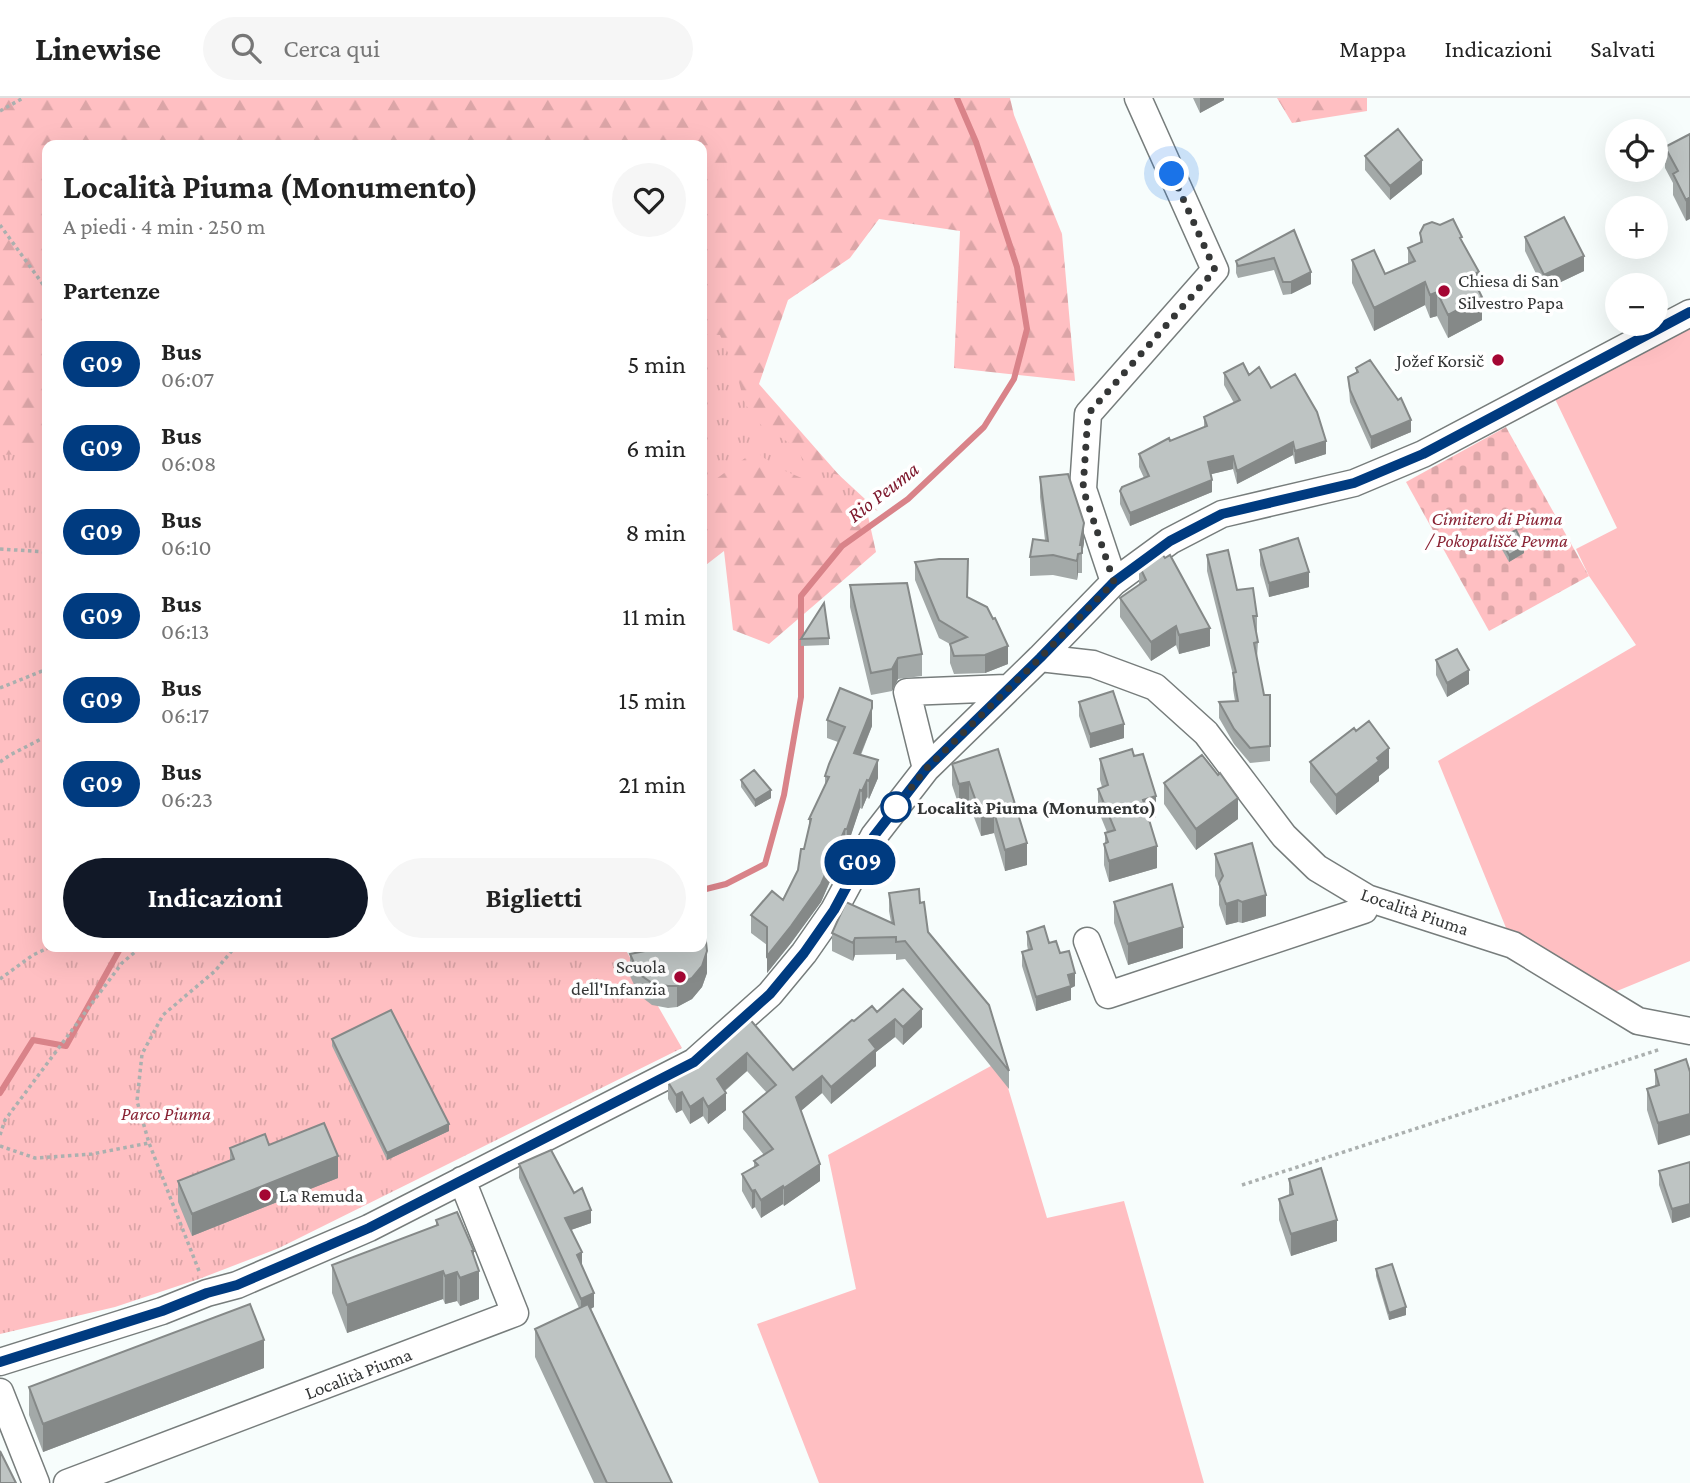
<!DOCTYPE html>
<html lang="it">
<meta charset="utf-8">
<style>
body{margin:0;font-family:"Crimson Pro",serif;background:#f6f6f6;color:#222;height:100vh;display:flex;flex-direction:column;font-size:26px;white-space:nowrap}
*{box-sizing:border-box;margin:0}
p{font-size:23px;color:#767676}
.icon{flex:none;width:38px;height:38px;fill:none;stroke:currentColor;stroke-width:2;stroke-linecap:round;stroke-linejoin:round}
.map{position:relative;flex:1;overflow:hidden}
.details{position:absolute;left:42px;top:42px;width:665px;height:812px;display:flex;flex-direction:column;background:#fff;border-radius:14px;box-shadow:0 7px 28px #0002}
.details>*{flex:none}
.badge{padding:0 14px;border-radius:23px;font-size:24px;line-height:46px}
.controls{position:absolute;left:1605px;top:21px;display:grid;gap:14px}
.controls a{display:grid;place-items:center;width:63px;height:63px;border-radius:50%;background:#fff;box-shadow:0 7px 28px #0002;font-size:35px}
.you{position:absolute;width:35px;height:35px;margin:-18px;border:5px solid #fff;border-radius:50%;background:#1a73e8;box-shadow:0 0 0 10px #1a73e833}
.map>.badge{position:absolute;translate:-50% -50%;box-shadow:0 0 0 4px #fff}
h2{padding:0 21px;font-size:26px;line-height:63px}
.round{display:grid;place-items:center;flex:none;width:74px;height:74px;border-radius:37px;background:#f6f6f6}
.head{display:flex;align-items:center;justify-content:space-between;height:119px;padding:0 21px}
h1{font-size:33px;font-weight:700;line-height:52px}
.button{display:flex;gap:14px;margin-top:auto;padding:14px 21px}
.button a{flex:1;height:80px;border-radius:42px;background:#111827;color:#fff;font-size:28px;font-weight:700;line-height:80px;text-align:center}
.button a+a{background:#f6f6f6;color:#222}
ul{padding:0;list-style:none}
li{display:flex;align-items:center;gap:21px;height:84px;padding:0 21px}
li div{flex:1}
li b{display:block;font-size:26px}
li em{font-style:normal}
li .badge{min-width:77px;font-weight:700;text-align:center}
header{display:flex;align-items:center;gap:42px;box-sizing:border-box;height:98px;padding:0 35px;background:#fff;border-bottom:2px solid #e0e0e0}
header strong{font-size:33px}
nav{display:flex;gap:38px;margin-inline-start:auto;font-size:24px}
.search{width:490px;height:63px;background:#f6f6f6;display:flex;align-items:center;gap:18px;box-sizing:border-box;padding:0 24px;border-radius:38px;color:#767676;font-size:26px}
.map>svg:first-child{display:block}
</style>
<header>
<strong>Linewise</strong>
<div class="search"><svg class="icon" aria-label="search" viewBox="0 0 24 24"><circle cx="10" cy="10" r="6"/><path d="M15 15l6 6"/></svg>Cerca qui</div>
<nav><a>Mappa</a><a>Indicazioni</a><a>Salvati</a></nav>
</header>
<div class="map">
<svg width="1690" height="1385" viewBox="0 0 1690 1385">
<defs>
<pattern id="forest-firs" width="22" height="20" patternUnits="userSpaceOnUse" patternTransform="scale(1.75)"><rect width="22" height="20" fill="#ffbfc2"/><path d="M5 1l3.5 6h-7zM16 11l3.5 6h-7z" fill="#dba5a7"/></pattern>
<pattern id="cemetery-stones" width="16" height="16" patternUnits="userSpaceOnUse" patternTransform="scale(1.75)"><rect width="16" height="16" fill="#ffbfc2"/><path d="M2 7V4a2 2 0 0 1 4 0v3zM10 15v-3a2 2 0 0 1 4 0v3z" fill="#dba5a7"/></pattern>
<pattern id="park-tufts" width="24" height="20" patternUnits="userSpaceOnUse" patternTransform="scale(1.75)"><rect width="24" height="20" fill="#ffbfc2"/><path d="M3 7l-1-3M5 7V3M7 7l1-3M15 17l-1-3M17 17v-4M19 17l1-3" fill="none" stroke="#dba5a7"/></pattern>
</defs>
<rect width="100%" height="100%" fill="#f7fdfc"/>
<path fill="#ffbfc2" d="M1690 215V863L1600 900 1513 847 1438 663 1636 547 1589 478 1576 451 1617 430 1556 303 1555 287Z
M1000 963 1047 1120 1124 1103 1204 1385H819L757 1226 856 1191 828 1057Z"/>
<path fill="url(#forest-firs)" d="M0 0H1010L1014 17 1062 136 1075 283 954 270 960 133 879 121 850 160 788 202 759 286 839 377 868 418 876 454 769 546 733 532 724 453 702 470V47H47V849L0 1008Z
M1277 0H1367V13L1292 25Z"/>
<path fill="url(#cemetery-stones)" d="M1506 329 1589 478 1489 533 1406 384Z"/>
<path fill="url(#park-tufts)" d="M702 236 720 237 736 273 744 303 755 323 794 348 809 370 839 377 878 413 776 369 755 353 702 391Z
M47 355V849H624L682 950 279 1150 199 1181 115 1209 0 1236V357Z"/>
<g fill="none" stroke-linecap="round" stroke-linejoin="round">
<path stroke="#d98389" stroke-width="6" d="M702 792 726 786 765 766 784 697 801 599V498L842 448 908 401 984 329 1014 281 1027 231 1017 169 976 44 957 0
M0 995 33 942 66 948 121 849"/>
<defs>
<path id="minor" d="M1114 484 1083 391 1088 316 1215 172 1138 0
M1040 560 1093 566 1155 589 1206 635 1284 738 1317 770 1367 800 1513 847 1638 923 1690 933
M926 671 907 594 1006 590
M1087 843 1108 897 1364 812 1367 800
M0 1264 162 1213 207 1195 237 1187 369 1130 694 964 770 896 804 855 834 812 874 738 926 671 1040 560 1114 484 1170 443 1222 416 1354 385 1423 356 1690 215
M0 1294 36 1385
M67 1385 515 1215 462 1082"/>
</defs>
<use href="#minor" stroke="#777d7c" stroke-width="29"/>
<path stroke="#abb0af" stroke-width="3.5" stroke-dasharray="3.5 3.5" stroke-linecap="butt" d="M0 13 23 0
M0 127 47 192
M0 451 47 454
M0 590 47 571
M0 664 10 657 47 638
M0 881 33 857 50 849
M0 1037 5 1022 122 865 141 849
M0 1048 35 1060 92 1056 149 1045
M1242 1087 1661 951
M199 1173 149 1045 137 1003 142 956 163 917 215 873 235 849"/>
<use href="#minor" stroke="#fff" stroke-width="26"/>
</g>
<path fill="#a3a9a8" d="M1193 0H1224V2L1200 15Z
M1690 36 1686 123 1673 97V85L1665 70V49Z
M1365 58 1422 76 1390 102 1365 72Z
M1294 132 1311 186 1291 196 1283 197 1274 172 1238 180 1236 175V163Z
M1420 135 1462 144 1479 192 1482 222 1448 240 1437 218 1430 220 1425 207 1374 233 1352 185V162L1385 176 1408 166V150L1420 145Z
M1525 139 1584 173 1544 192 1525 153Z
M1356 270 1411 334 1371 351 1350 304 1348 279 1356 275Z
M1224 275 1249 277 1271 290 1326 356 1295 366 1293 357 1237 386 1233 371 1211 376 1212 394 1130 428 1120 406V393L1144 380 1139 369V356L1204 329V319L1234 305 1224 287Z
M1040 379 1084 445 1082 456V475H1078L1077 482 1053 477 1030 478V459L1045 442 1040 399Z
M1500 440 1524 455 1509 464 1500 448Z
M1260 452 1309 489 1269 499 1260 467Z
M1207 457 1257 518V533H1256L1258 544 1257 560 1264 597H1270V663L1250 665 1234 646 1219 620V604L1235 603 1233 591V577L1207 473Z
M915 464 968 499 1008 566 985 575 954 576 950 565V546L939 540 915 482Z
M1139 467 1210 548 1179 556 1176 547 1151 563 1120 519V500L1139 487Z
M850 487 922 556V578L898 581 892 593 871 597 850 509Z
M829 540V547L801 548V541Z
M1436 562 1469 586 1447 599 1436 577Z
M1079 604 1124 640 1090 650 1079 618Z
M827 622 872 628 861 657 878 680 869 701 867 699 862 711 860 710 847 749H845L821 804 791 845 767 875V847L751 835V817L783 802 798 772 809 730V721L825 687V678L838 644 827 640Z
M998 651 1027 767 1005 773 994 735 981 738 969 706 959 708 952 687V666Z
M1100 661 1156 719 1149 721 1157 770 1109 784 1104 767V746L1105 745V735L1107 734 1098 712V691L1102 689 1100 682Z
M1310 664 1389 670 1379 678V683L1336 717 1310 684Z
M741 682 771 700 755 709 741 689Z
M1164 685 1238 721 1196 752 1164 706Z
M1215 756 1266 818 1242 825 1238 824 1226 827 1219 807V788L1215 778Z
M889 795 920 805 928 834 1009 973V991L905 861 896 862V856L855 857 853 863 832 853V835L891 824 889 813Z
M1114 804 1183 850 1128 867 1114 825Z
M1027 834 1049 845 1060 855 1075 888 1071 890V902L1036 913 1022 868V854L1028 852 1027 847Z
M630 856 707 875 702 889 692 901 677 909 668 910 652 907 639 897 630 878Z
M877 914 922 929 903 947 895 939 876 954V968L831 1006 822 995 801 1013 820 1083 784 1108 783 1106 761 1120 755 1109 752 1111 742 1093V1076L754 1069V1063L764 1057 743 1031V1014L767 995 747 973 725 993 726 1012 708 1026 703 1018 690 1026 682 1012 676 1015 668 1001V984L673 980V977L704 958 748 919 793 972 854 923Z
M332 941 449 1033 387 1062 332 948Z
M1686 961 1658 1047 1647 1012V991L1655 988V972Z
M269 1047 338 1080 192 1138 178 1104V1083L230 1062V1050Z
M1690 1064V1119L1672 1125 1659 1087V1073Z
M519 1066 591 1125 571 1132 594 1209 591 1211 672 1385H594L535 1259V1231L579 1210 519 1080Z
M1289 1081 1337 1143 1291 1158 1279 1122V1101L1289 1098Z
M436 1122 474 1159 479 1201 460 1208 457 1203 445 1206 443 1201 347 1235 332 1195V1167L436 1128Z
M1376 1171 1406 1217 1389 1222 1376 1178Z
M264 1270 43 1354 29 1317V1289Z"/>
<path fill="#858988" d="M1200 0H1224V2L1200 15Z
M1422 62V76L1390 102V88Z
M1690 99V121L1686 123V102Z
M1584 158V173L1544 192V177Z
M1311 174V186L1291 196V184Z
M1479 174V197L1471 177Z
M1425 184V207L1374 233V210Z
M1437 194V218L1430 220V197Z
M1482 199V222L1448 240V217Z
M1411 322V334L1371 351V339Z
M1326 343V356L1295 366V353Z
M1293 344V357L1237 386V373Z
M1233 358V371L1208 377V364Z
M1212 382V394L1130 428V415Z
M1084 425V445L1082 456V475V455L1080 447Z
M1524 448V455L1509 464V457Z
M1078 456V475L1077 482V463Z
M1309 474V489L1269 499V485Z
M1176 528V547L1151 563V544Z
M1210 530V548L1179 556V537Z
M1008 548V566L985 575V557Z
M898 560V581L892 593V571Z
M1469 572V586L1447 599V585Z
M872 610V628L854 672V655Z
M1124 626V640L1090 650V636Z
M1389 650V670L1379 678V683L1336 717V697L1377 660Z
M878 662V680L869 701V683Z
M867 682V699L862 711V693Z
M969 684V706L959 708V686Z
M771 692V700L755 709V702Z
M860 692V710L847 749V731Z
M1156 698V719L1143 723V702Z
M1238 700V721L1196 752V731Z
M994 714V735L981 738V717Z
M845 731V749L821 804 791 845 767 875V858Z
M1027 745V767L1005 773V752Z
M1157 748V770L1109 784V763Z
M1266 797V818L1242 825V804Z
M1238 802V824L1226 827V806Z
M1183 829V850L1128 867V846Z
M855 840V857L853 863V845Z
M707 853V875L702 889 692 901 677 909V888Z
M1075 875V888L1071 890V902L1036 913V899L1068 877Z
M922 911V929L903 947V929Z
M895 921V939L876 954V968L831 1006V989L869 942Z
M747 955V973L717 999V981Z
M822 978V995L796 1017V999Z
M682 994V1012L676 1015V997Z
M726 995V1012L708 1026V1009Z
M703 1000V1018L690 1026V1009Z
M1690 1016V1037L1658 1047V1025Z
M449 1026V1033L387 1062V1055Z
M338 1058V1080L192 1138V1116Z
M820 1066V1083L784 1108V1090Z
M783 1088V1106L761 1120V1102Z
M755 1092V1109L752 1111V1093Z
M1690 1106V1119L1672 1125V1111Z
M591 1112V1125L565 1134V1120Z
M1337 1122V1143L1291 1158V1136Z
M472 1153H474V1174L479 1173V1201L460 1208V1180Z
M582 1154V1168L577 1157Z
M443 1173V1201L347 1235V1207Z
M457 1174V1203L445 1206V1178Z
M594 1195V1209L581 1215V1201Z
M1406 1209V1217L1389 1222V1215Z
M264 1242V1270L43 1354V1326Z"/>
<path fill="#bec4c3" stroke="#858988" stroke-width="2" d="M1398 31 1422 62 1390 88 1365 58Z
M1690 36V99L1686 102 1673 76 1678 73 1665 49Z
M1564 119 1584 158 1544 177 1525 139Z
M1453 121 1462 139 1460 140 1479 174 1471 177 1482 199 1448 217 1437 194 1430 197 1425 184 1374 210 1352 162 1374 152 1385 176 1415 163 1408 150 1422 144 1420 135 1424 127 1432 124 1440 127Z
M1294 132 1311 174 1291 184H1283L1274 160 1238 168 1236 163Z
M1370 262 1398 302 1401 300 1411 322 1371 339 1350 292 1348 279 1358 274 1356 270Z
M1243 265 1249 277 1259 269 1271 290 1295 276 1317 314 1326 343 1295 353 1293 344 1237 373 1233 358 1208 364 1212 382 1130 415 1120 393 1122 389 1149 378 1139 356 1169 340 1170 343 1207 328 1204 319 1240 302 1224 275Z
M1068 376 1084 425 1080 447H1082V455L1078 456 1077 463 1053 457 1030 459 1033 441 1048 443 1040 379Z
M1516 432 1524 448 1509 457 1500 440Z
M1298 440 1309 474 1269 485 1260 452Z
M1159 452 1165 460 1170 457 1210 530 1179 537 1176 528 1151 544 1120 500 1146 482 1139 467Z
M1228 452 1237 492 1253 490 1257 518H1253L1258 544 1254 545 1264 597H1270V648L1250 650 1234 631 1219 604 1238 603 1233 575 1236 574 1207 457Z
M939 461H968L967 499 987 509 993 521 995 520 1008 548 985 557 954 558 950 546 967 539 939 522 915 464Z
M907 485 922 556 898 560 892 571 871 575 850 487Z
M824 505 829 540 801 541Z
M1457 551 1469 572 1447 585 1436 562Z
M840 590 872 603V610L854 655 878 662 869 683 867 682 862 693 860 692 847 731H845L821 786 791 828 767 858V829L751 817 772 793 783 802 798 772 801 751H804L811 721H809L829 679 825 678 829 666 845 629 827 622Z
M1113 593 1124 626 1090 636 1079 604Z
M1369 623 1389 650 1377 660 1379 663 1336 697 1310 664 1354 630 1356 633Z
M998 651 1027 745 1005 752 994 714 981 717 969 684 959 686 952 666Z
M1132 651 1134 658 1143 656 1156 698 1143 702 1157 748 1109 763 1104 746 1108 744 1105 735 1115 732 1098 691 1108 687 1100 661Z
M1202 657 1218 677 1220 675 1238 700 1196 731 1164 685Z
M754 672 771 692 755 702 741 682Z
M1252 745 1266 797 1242 804 1238 802 1226 806 1219 785 1223 778 1215 756Z
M1172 786 1183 829 1128 846 1114 804Z
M919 791 920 805 924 804 928 834 989 907 1009 973 905 843 896 844V839L855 840 853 845 832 835 846 804 894 826 889 795Z
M1044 828 1049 845 1056 843 1060 855 1069 853 1075 875 1068 877 1071 888 1036 899 1022 854 1032 851 1027 834Z
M702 831 705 835 707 853 702 868 692 880 677 888H668L652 885 639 876 630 856 665 849H702Z
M903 891 922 911 903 929 895 921 869 942 876 951 831 989 822 978 796 999 820 1066 784 1090 783 1088 761 1102 755 1092 752 1093 742 1076 758 1067 754 1063 773 1051 743 1014 776 987 747 955 717 981 726 995 708 1009 703 1000 690 1009 682 994 676 997 668 984 674 979 673 977 704 958 748 919 793 972 852 922 854 923 872 908 877 914Z
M391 912 449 1026 387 1055 332 941Z
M1686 961 1690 974V1016L1658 1025 1647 991 1659 987 1655 972Z
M324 1025 338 1058 192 1116 178 1083 234 1061 230 1050 265 1036 269 1047Z
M551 1052 574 1095 582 1090 591 1112 565 1120 582 1154 577 1157 594 1195 581 1201 519 1066Z
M1690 1064V1106L1672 1111 1659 1073Z
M1321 1070 1337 1122 1291 1136 1279 1101 1293 1096 1289 1081Z
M457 1114 474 1153H472L479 1173 460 1180 457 1174 445 1178 443 1173 347 1207 332 1167 438 1127 436 1122Z
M1392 1166 1406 1209 1389 1215 1376 1171Z
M250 1206 264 1242 43 1326 29 1289Z
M588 1206 672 1385H607L535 1231Z
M0 1353 16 1385H0Z"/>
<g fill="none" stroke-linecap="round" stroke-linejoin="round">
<defs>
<path id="line" d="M0 1264 162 1213 207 1195 237 1187 369 1130 694 964 770 896 804 855 834 812 874 738 926 671 1040 560 1114 484 1170 443 1222 416 1354 385 1423 356 1690 214"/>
</defs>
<use href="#line" stroke="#fff" stroke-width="16"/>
<use href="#line" stroke="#003b80" stroke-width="10"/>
<path stroke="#353737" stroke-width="7" stroke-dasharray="0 12.6" d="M896 709 926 671 1040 560 1114 484 1083 391 1088 316 1215 172 1172 76"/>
</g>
<g fill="#a40633" stroke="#fff" stroke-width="2.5">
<circle cx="1444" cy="193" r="7"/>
<circle cx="1498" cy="262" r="7"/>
<circle cx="680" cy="879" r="7"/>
<circle cx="265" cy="1097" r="7"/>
</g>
<circle fill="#fff" stroke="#003b80" stroke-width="3.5" cx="896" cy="709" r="14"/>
<g text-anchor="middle" stroke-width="7" stroke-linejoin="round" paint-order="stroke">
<g font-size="19" fill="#353737" stroke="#fff" text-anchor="start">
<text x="1458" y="189">Chiesa di San<tspan x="1458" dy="22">Silvestro Papa</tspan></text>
<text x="1484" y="269" text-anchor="end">Jožef Korsič</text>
<text x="666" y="875" text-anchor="end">Scuola<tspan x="666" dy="22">dell'Infanzia</tspan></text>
<text x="279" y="1104">La Remuda</text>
</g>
<g font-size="19" font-style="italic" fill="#892334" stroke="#fff">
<text x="1497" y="427">Cimitero di Piuma<tspan x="1497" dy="22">/ Pokopališče Pevma</tspan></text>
<text x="166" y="1022">Parco Piuma</text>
</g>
<g font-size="19" font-weight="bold" fill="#353737" stroke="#fff" text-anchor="start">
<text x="917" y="716">Località Piuma (Monumento)</text>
</g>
<g font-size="19" fill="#353737" stroke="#fff">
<text transform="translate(1415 813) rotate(19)" y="7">Località Piuma</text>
<text transform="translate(358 1275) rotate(-21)" y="7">Località Piuma</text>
</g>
<g font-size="21" font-style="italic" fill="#7c152a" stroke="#fff">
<text transform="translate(883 394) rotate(-38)" y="7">Rio Peuma</text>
</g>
</g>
</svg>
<div class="controls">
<a><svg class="icon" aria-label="locate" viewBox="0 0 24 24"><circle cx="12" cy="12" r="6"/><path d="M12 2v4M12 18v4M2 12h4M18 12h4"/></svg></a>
<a>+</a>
<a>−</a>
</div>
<div class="you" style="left:1172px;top:76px"></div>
<b class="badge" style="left:860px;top:764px;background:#003b80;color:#fff">G09</b>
<section class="details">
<div class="head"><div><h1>Località Piuma (Monumento)</h1><p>A piedi · 4 min · 250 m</p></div><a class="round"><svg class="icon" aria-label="heart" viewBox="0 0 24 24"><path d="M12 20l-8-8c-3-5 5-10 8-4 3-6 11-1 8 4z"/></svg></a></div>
<h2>Partenze</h2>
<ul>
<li><span class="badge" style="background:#003b80;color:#fff">G09</span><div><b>Bus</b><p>06:07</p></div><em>5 min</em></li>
<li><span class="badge" style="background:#003b80;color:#fff">G09</span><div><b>Bus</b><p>06:08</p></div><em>6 min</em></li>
<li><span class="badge" style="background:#003b80;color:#fff">G09</span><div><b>Bus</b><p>06:10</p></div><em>8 min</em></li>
<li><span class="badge" style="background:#003b80;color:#fff">G09</span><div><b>Bus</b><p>06:13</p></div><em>11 min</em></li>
<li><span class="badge" style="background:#003b80;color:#fff">G09</span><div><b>Bus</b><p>06:17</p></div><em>15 min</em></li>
<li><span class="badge" style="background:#003b80;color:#fff">G09</span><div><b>Bus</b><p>06:23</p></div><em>21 min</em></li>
</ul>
<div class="button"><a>Indicazioni</a><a>Biglietti</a></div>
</section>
</div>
